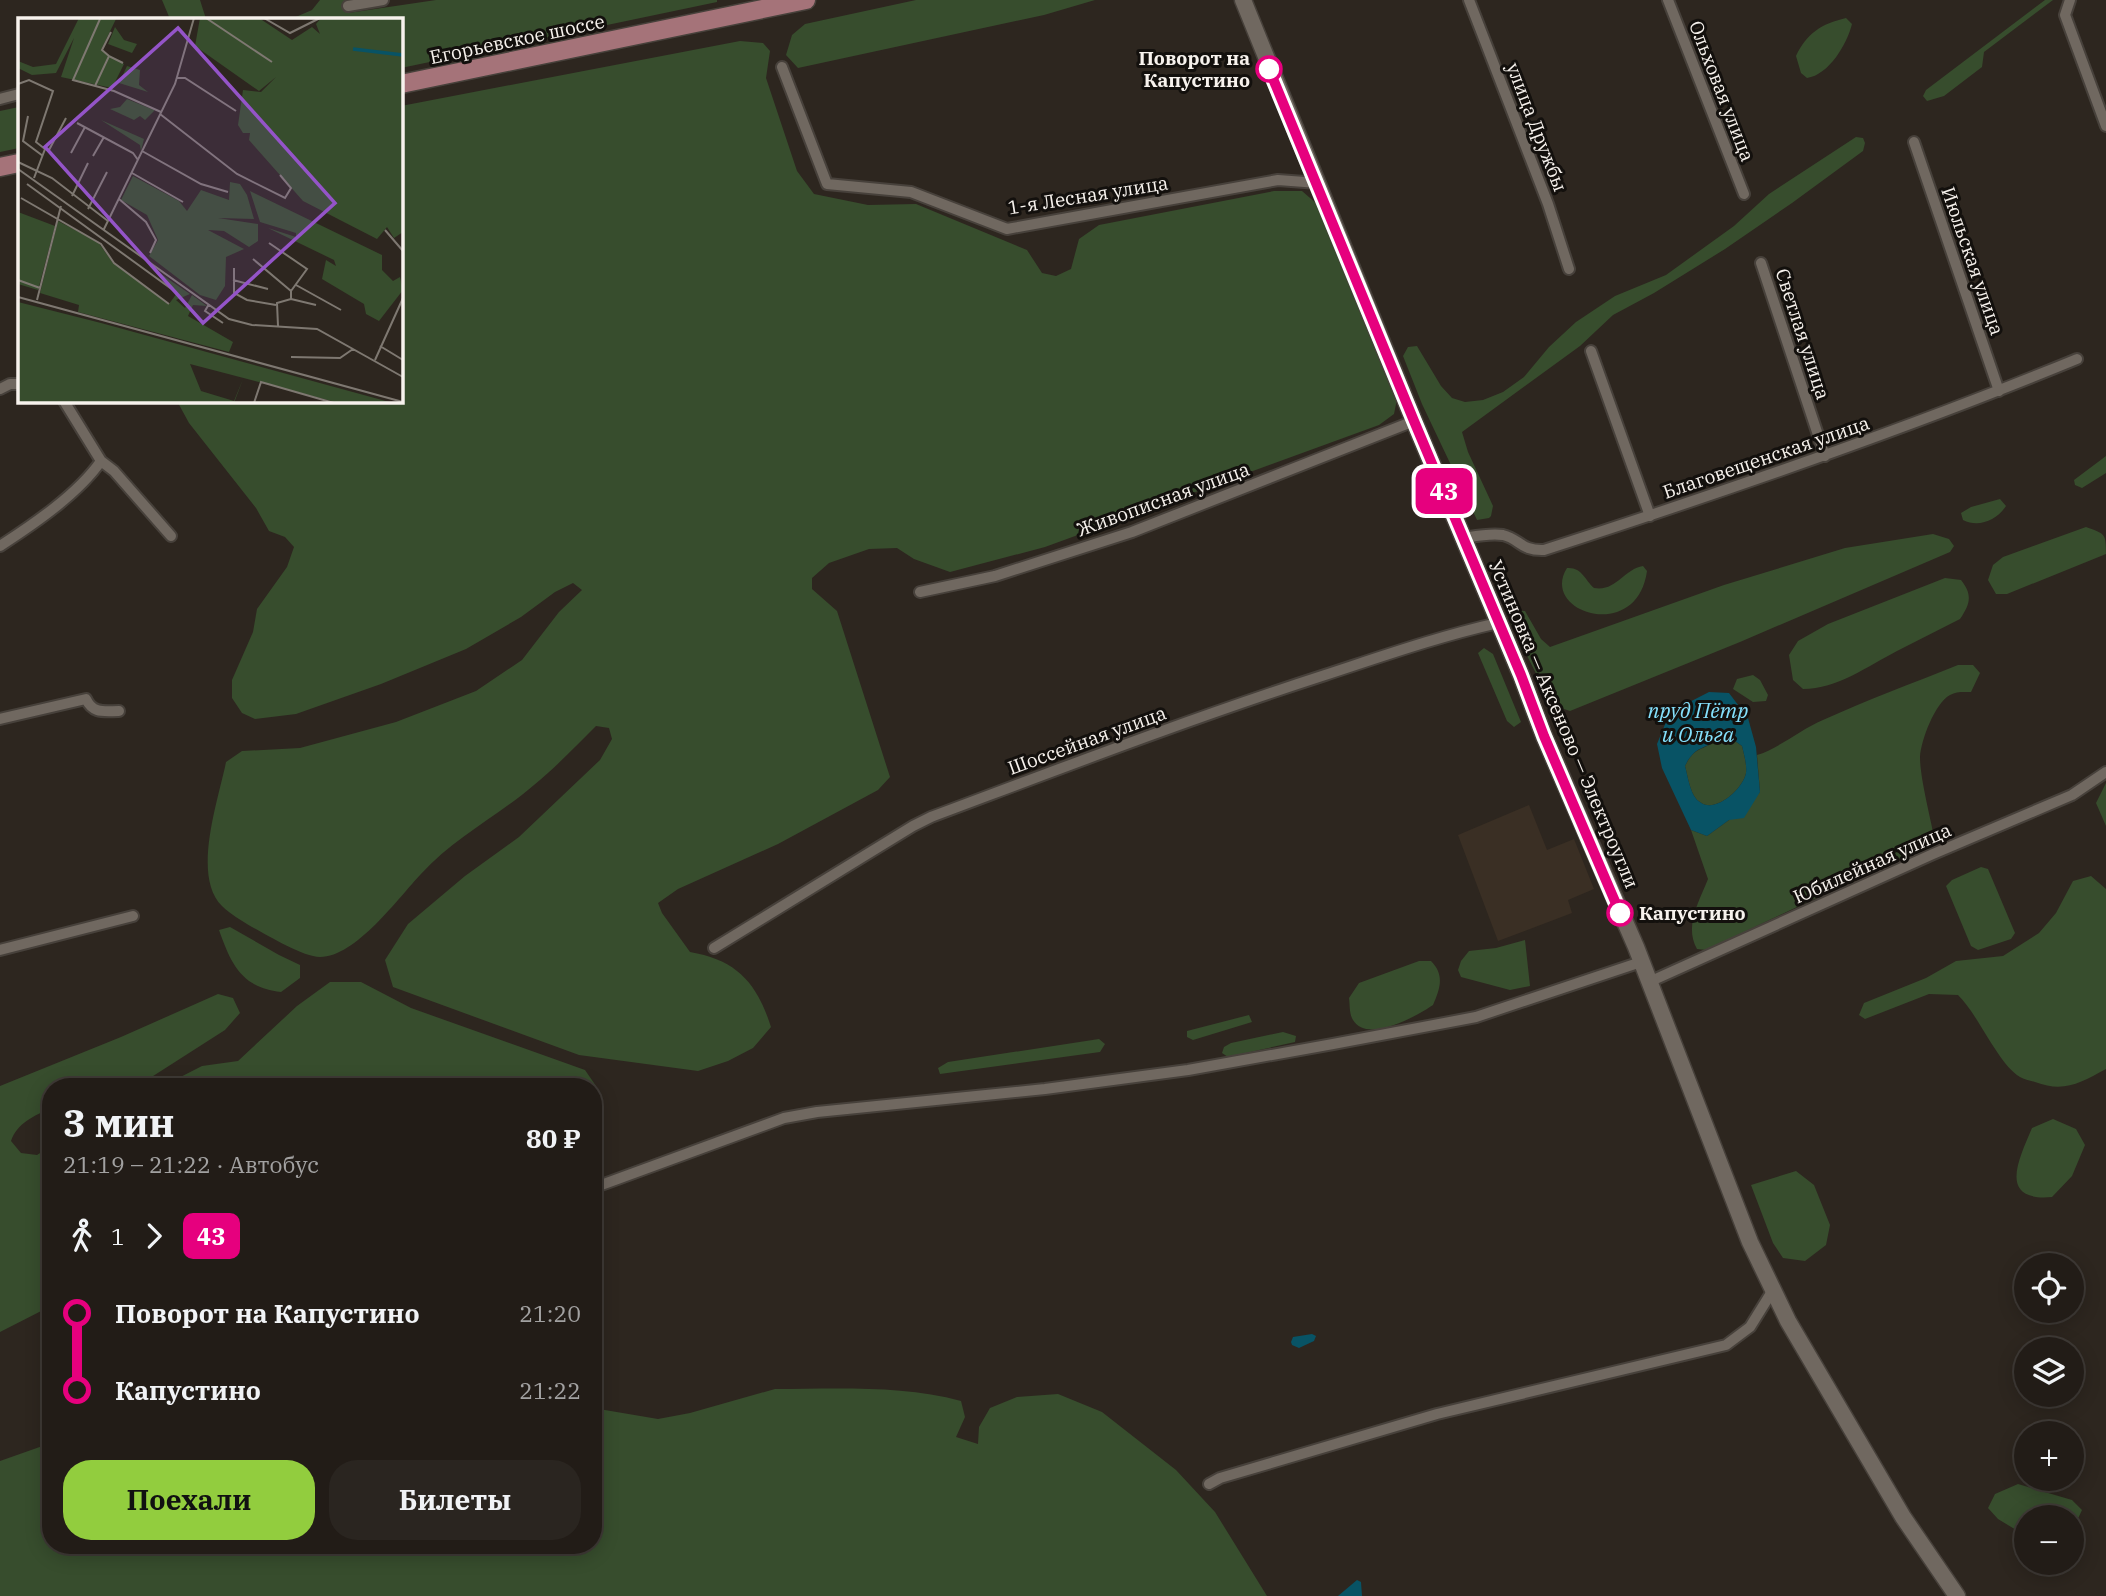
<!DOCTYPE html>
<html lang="ru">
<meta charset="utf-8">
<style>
body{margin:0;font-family:"IBM Plex Serif",serif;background:#2a2520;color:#f1f3f6;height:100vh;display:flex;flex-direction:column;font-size:26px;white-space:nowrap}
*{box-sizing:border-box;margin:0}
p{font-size:23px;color:#a2a1a1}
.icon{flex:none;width:38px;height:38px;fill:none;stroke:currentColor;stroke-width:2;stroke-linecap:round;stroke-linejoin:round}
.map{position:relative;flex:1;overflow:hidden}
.sheet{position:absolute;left:42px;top:1078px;width:560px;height:476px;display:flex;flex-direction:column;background:#221c17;border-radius:28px;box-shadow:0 4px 18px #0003,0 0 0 2px #3f3a36}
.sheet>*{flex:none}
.badge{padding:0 14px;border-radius:10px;font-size:24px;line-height:46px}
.tools{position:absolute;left:2014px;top:1253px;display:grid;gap:14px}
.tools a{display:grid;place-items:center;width:70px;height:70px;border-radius:50%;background:#221c17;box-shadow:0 4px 18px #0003,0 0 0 2px #3f3a36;font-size:35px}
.map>.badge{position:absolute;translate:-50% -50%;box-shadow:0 0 0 4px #fff}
.legs{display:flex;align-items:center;gap:10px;height:77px;padding:0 21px;font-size:23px}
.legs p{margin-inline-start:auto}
.summary{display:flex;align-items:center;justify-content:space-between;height:119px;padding:0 21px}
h1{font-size:38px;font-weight:700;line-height:52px}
.button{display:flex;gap:14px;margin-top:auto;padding:14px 21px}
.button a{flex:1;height:80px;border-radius:28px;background:#92cd3e;color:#111;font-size:28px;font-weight:700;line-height:80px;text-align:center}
.button a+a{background:#2a2520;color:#f1f3f6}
ul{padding:0 21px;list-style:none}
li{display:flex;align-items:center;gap:24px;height:77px;font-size:26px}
li i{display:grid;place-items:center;width:10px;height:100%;margin:0 9px;background:currentColor}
li i::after{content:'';width:18px;height:18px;margin:-9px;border:5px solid;border-radius:50%;background:#221c17}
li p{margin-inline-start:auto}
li:first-child i{background:linear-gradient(#0000 50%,currentColor 0)}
li:last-child i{background:linear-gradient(currentColor 50%,#0000 0)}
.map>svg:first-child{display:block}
</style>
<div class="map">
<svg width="2106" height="1596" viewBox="0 0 2106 1596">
<rect width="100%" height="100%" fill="#2d261f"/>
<path fill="#3a2f24" d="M1529 805 1547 850 1574 839 1594 889 1568 900 1572 913 1498 941 1458 835Z"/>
<path fill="#374d2d" d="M162 0H200L206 19H170Z
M320 0H345L348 13 436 0H717V2L401 68V19H291L312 10Z
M916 0H1095L1044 15 798 68 786 55 792 35 805 24Z
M2045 0H2053L1984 52 1982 67 1944 96 1927 101 1923 96 1926 90Z
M1846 18 1852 24C1847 44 1829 75 1807 78L1801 73 1796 56C1807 33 1821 24 1846 18Z
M740 41 763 43 770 51 766 78 797 171 814 194 868 205 916 204 1027 250 1042 273 1056 276 1071 269 1079 239 1099 225 1274 191H1302L1317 204 1397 399 1394 414 1379 425 1045 547 950 572 914 559 897 548 869 549 829 563 812 578V589L837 611 890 777 878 790 778 844 678 889 658 903 662 913 690 952C737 960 757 983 771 1027L753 1048 728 1061 698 1071 579 1055 393 987 385 960 408 924 465 876 519 837 600 760 612 739 609 728 596 726C576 746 556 767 534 785 498 816 454 838 421 874 399 897 356 957 320 957 303 957 267 935 252 927 242 921 230 914 222 906 191 876 219 798 226 762L242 751 300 748 396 722 476 691 522 660 559 612 582 590 573 583 555 592 521 617 466 649 381 684 296 714 255 719 242 713 232 698V680L253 632 257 609 287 567 294 547 285 537 269 531 256 508 189 423 177 401H401V106Z
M19 107V148L0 152V111Z
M1856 137 1863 138 1865 143 1863 151 1792 203 1725 249 1654 293 1613 315 1580 346 1462 432 1468 452 1493 506 1491 516 1489 518 1477 520 1422 404 1403 356 1408 347 1417 346 1441 386 1452 398 1465 402 1483 400 1503 392 1524 377 1549 347 1576 322 1615 296 1666 275 1734 226 1769 194Z
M2106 456V473L2082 488 2075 485 2074 480Z
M2000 499 2006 506C1997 520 1979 528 1963 520L1961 513 1971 507Z
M2086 527C2105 534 2106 533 2106 554L2007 594H1996L1988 580 1993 565 2003 557Z
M1933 534 1949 539 1954 546 1950 552 1740 642 1570 711 1558 707 1549 699 1511 624 1509 614 1513 610 1525 611 1541 639 1550 647 1724 585 1845 548Z
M1643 566 1647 571C1637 644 1539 612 1567 568 1582 567 1585 580 1594 588 1616 592 1624 569 1643 566Z
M1945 578 1961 580C1973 595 1970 604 1960 619 1939 630 1918 640 1897 651 1868 666 1837 689 1803 689L1793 680 1789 655 1798 641 1828 624Z
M1484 648 1493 654 1521 722 1514 727 1507 721 1478 653Z
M1958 665H1973L1980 673 1971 692C1964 692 1957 691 1950 695 1935 703 1921 740 1920 757 1920 778 1930 815 1934 837L1926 846 1706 950 1697 949C1684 926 1699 902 1708 879L1691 830 1707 836 1729 820 1760 792 1757 755C1778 749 1801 729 1823 720 1867 700 1913 683 1958 665Z
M1753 675 1760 680 1768 695 1766 701 1753 702 1733 689 1737 679Z
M1719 738H1731L1742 746C1744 754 1747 765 1746 773 1743 789 1715 814 1700 802 1690 796 1688 776 1685 766 1696 744 1704 752 1719 738Z
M2106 783V826L2096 803Z
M1981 867 1988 869 2015 933 2011 939 1978 950 1971 946 1946 886 1952 880Z
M2091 876 2106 889V1069C2080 1083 2064 1093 2035 1082 2030 1081 2024 1079 2020 1077 1998 1064 1978 1014 1958 995L1929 994 1865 1019 1859 1015 1864 1003 1926 978 1956 961 2003 956 2039 933 2056 913 2073 881Z
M230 927 279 955 300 965V978L281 992C242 988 231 964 219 930Z
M1525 940 1530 986 1510 990 1461 977 1458 970 1461 961 1469 951 1496 948Z
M1419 961H1431C1445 975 1440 989 1433 1005 1417 1016 1367 1044 1353 1020 1349 1014 1350 1004 1349 998L1359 983Z
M330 982H361L411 1008 585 1070 596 1086 593 1092V1087H161L202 1066 238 1061 297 1006Z
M218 994 233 998 240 1013 225 1030 150 1078 124 1087H51V1108C34 1116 17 1123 11 1141L21 1153 37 1155 51 1146V1306L0 1332V1086L121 1037Z
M1249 1015 1252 1022 1193 1040 1187 1037V1031Z
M1283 1032 1296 1036 1295 1042 1228 1057 1222 1053 1224 1047 1231 1043Z
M1099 1039 1105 1044 1100 1052 940 1074 938 1068 948 1062Z
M2053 1119 2076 1129 2085 1145 2072 1176 2052 1197C1997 1202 2019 1159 2032 1128Z
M1796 1171 1814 1185 1830 1225 1826 1245 1805 1261 1783 1258 1773 1243 1751 1185Z
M775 1389C836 1389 902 1385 961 1401L965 1417 956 1437 978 1444 979 1427 990 1408 1017 1397 1058 1394 1102 1412 1176 1470 1215 1512 1267 1596H0V1461L51 1443V1545H593V1408L658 1419 690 1413Z
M2018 1484 2072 1500 2082 1510 2075 1525 2072 1526V1517H2026V1536L1998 1519 1988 1508 1995 1494Z"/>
<path fill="#085365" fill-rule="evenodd" d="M1709 692 1729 693 1748 718 1756 747 1760 792 1744 818 1729 820 1707 836 1691 830 1662 768 1657 744 1670 712ZM1719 738H1731L1742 746C1744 754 1747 765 1746 773 1743 789 1715 814 1700 802 1690 796 1688 776 1685 766 1696 744 1704 751 1719 738Z
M1312 1334 1316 1336 1314 1341 1299 1348 1292 1345 1291 1342 1293 1337Z
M1357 1580 1361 1582 1362 1596H1338Z"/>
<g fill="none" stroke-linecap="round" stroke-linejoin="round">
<defs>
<path id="street" d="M1469 0 1548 204 1569 269
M1668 0 1744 194
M2070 0 2065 15 2106 126
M348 6 383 0
M782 67 827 184 911 192 1007 229 1278 180 1318 183
M0 99 19 94
M1914 142 1999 391
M1761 263 1825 456
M1591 351 1650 516
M0 389 10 384H19
M64 401 101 461 114 471 171 536
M1464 538C1476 536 1490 533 1503 535 1520 539 1521 551 1544 550 1724 492 1902 431 2077 359
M0 546C34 524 78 494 101 461
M920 592 995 576 1132 532 1414 421
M0 719 86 699C93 714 104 711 119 711
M714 948 913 826 931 817C1062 768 1192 718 1325 675 1383 656 1440 636 1498 623
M0 950 133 916
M1649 982 1933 854 2072 795 2106 772
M593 1188 784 1118 817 1112 1045 1089 1188 1070 1333 1044 1476 1017 1641 962
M1209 1484 1220 1478 1437 1414 1726 1345 1750 1327 1773 1290"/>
<path id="secondary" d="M1243 0 1414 421 1521 675 1544 736 1636 947 1750 1242 1788 1321 1903 1517 1957 1596"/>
<path id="primary" d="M401 84 806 0
M0 167 19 163"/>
</defs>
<use href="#street" stroke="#47413b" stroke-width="14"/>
<use href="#secondary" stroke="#47413b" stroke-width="19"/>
<use href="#primary" stroke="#47413b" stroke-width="21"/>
<use href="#street" stroke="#706860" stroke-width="10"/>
<use href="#secondary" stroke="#706860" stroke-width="16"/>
<use href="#primary" stroke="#a57379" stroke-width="18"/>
</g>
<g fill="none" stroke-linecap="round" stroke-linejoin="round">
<defs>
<path id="line-1" d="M1269 69 1414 421 1521 675 1544 736 1620 913"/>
</defs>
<use href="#line-1" stroke="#fff" stroke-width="16"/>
<use href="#line-1" stroke="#e6007e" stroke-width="10"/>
</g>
<g fill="#fff" stroke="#e6007e" stroke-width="3.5">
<circle cx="1269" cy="69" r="12"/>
<circle cx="1620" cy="913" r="12"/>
</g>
<g text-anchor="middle" stroke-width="6" stroke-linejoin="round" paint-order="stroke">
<g font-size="19" fill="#f7f2ed" stroke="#13100d">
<text transform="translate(517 39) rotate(-12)" y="7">Егорьевское шоссе</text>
<text transform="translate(1722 91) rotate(69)" y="7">Ольховая улица</text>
<text transform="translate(1537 127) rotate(69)" y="7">улица Дружбы</text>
<text transform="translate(1088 195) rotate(-9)" y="7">1-я Лесная улица</text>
<text transform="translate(1973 261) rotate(71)" y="7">Июльская улица</text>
<text transform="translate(1803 334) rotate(72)" y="7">Светлая улица</text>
<text transform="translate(1766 457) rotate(-19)" y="7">Благовещенская улица</text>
<text transform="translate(1163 499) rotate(-20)" y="7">Живописная улица</text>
<text transform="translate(1564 724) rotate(67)" y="7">Устиновка — Аксеново — Электроугли</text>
<text transform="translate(1087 740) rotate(-20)" y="7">Шоссейная улица</text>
<text transform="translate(1872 863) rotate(-24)" y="7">Юбилейная улица</text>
</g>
<g font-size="19" font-weight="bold" fill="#f7f2ed" stroke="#13100d" text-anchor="end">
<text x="1250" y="65">Поворот на<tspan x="1250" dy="22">Капустино</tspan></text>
<text x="1639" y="920" text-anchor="start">Капустино</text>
</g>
<g font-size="21" font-style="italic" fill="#85e1fd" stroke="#13100d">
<text x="1698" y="718">пруд Пётр<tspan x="1698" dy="24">и Ольга</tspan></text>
</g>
</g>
<g transform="translate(18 18)">
<rect width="385" height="385" fill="#2d261f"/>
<path d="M61 0 98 1 83 32 106 46 94 70 43 59 56 20 38 55 14 57 0 50V43L15 49 38 46ZM182 0H241L274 22 294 9 302 16 298 6 303 0H385V214L376 220 369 209 359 221 285 183 231 122 232 115H225L220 107 225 72 243 74 258 59 241 73 177 28ZM97 9 106 22 119 26 114 35 90 26ZM109 48 122 52 121 67 130 74 101 65ZM109 81 136 92V93L127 102 122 98 116 102 92 91 102 89ZM83 102 126 121 123 133 122 127ZM115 158 161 183 169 193 183 172 211 182 212 164 222 166 229 177 236 201 200 200 240 206V223L231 229 206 213 190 212 226 231 208 239 207 268 198 282 182 277 131 238 140 222 129 197 103 182ZM232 173 364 237V252L375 263 382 259 385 272 361 303 348 296 346 286 304 261 308 242 318 248 316 242 250 210 278 219V215L242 204ZM0 194 37 208 20 272 0 266ZM40 203 80 224 95 245 151 286 159 275 130 247 172 276 158 282 167 290 174 277 189 288 175 287 170 298 215 324 211 334 60 294 61 287 22 275ZM0 284 83 305 375 385H321L172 346 183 373 216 383 225 361 216 385H0Z" fill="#374d2d"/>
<path fill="none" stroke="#085365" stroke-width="3.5" d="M335 31 385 37"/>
<path fill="none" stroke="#7e7871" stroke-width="2" d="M188 0 254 44M246 0 272 15 302 0M82 1 55 62 96 73 143 94M91 38 84 32 93 14M159 60H167L218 93M0 66 11 62 35 73 18 124 27 131 16 160M77 68 91 38 105 45M142 96 219 156 267 180 273 170 262 157M10 98 5 123 25 138M59 105 115 135 120 142M27 131 31 132 48 100M124 133 183 166 210 174M53 135 67 109M75 138 86 119M0 144 34 160 90 203M0 151 211 301 234 307 299 311 385 359M114 155 165 184M9 166 159 275M54 178 70 145M3 180 83 226 96 245 151 286M101 181 128 204 138 222 132 235M70 191 89 154M86 211 157 66 176 0M367 212 385 233M251 225 289 251 273 273V281L259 285 260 308M235 241 273 273M216 250V275L229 282 258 287M0 262 22 270M215 262 250 271M278 267 323 292M0 279 385 384M273 281 298 287M19 282 43 188M191 286 187 293 205 305M362 328 385 342M273 339 322 340 335 331M357 342 385 280M236 385 243 364 316 385"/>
<path fill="#9454c8" fill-opacity="0.15" stroke="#9454c8" stroke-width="3.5" d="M160 10 317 185 185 305 27 129Z"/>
<rect width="385" height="385" fill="none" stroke="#f7f2ed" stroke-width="3.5"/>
</g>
</svg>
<div class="tools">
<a><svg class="icon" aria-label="locate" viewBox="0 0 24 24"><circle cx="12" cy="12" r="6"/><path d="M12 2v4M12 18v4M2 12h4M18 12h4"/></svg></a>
<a><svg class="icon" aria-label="layers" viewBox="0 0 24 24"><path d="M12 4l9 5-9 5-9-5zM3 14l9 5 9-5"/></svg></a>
<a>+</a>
<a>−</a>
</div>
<b class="badge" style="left:1444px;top:491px;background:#e6007e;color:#fff">43</b>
<section class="sheet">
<div class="summary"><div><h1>3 мин</h1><p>21:19 – 21:22 · Автобус</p></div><b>80 ₽</b></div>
<div class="legs"><svg class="icon" aria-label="walk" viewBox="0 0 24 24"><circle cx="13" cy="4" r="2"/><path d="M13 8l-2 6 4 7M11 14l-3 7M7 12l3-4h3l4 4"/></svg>1<svg class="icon" aria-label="forward" viewBox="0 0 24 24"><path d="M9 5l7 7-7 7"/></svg><b class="badge" style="background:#e6007e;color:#fff">43</b></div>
<ul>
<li><i style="color:#e6007e"></i><b>Поворот на Капустино</b><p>21:20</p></li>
<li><i style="color:#e6007e"></i><b>Капустино</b><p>21:22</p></li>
</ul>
<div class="button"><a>Поехали</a><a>Билеты</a></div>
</section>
</div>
